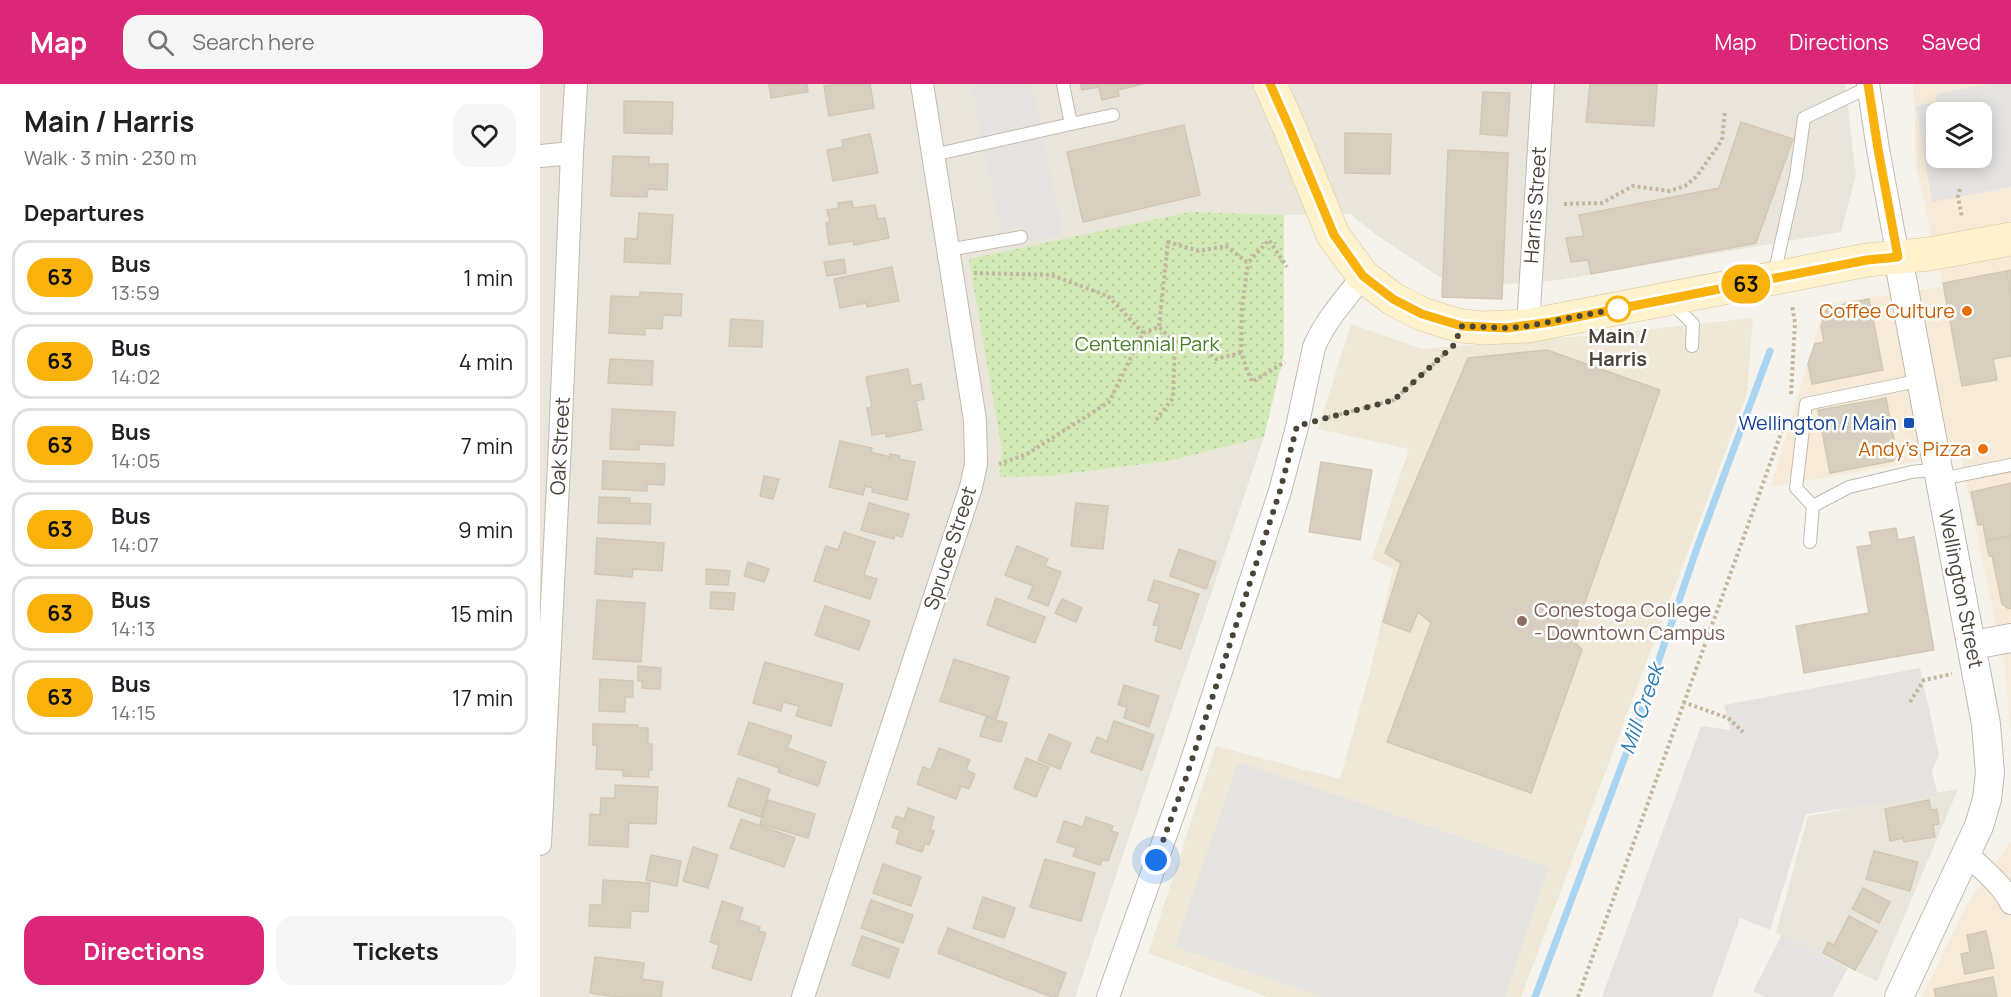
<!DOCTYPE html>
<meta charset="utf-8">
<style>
body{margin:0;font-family:Manrope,sans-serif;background:#f6f6f6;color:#202124;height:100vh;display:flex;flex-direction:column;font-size:22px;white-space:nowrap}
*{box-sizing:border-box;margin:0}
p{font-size:20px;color:#757577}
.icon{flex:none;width:33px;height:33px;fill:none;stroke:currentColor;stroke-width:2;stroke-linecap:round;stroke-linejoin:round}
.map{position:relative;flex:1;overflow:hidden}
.panel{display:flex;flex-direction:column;background:#fff;width:540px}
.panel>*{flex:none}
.badge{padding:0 12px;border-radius:20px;font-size:21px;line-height:39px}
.tools{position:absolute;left:1386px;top:18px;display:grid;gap:12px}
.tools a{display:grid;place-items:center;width:66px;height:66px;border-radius:12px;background:#fff;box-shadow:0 3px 15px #0003;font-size:30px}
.you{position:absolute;width:30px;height:30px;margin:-15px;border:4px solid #fff;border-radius:50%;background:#1a73e8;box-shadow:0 0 0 9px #1a73e833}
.map>.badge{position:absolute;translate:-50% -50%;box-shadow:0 0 0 3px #fff}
h2{padding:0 24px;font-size:22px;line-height:54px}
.round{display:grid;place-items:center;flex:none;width:63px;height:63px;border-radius:18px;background:#f6f6f6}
.head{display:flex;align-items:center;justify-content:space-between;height:102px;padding:0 24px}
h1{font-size:28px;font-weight:700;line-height:45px}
.action{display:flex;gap:12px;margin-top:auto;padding:12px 24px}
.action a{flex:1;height:69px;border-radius:18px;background:#db2777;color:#fff;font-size:24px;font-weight:700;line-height:69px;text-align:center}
.action a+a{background:#f6f6f6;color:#202124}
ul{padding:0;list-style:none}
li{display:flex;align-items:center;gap:18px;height:75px;margin:0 12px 9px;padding:0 12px;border:3px solid #e0e0e0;border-radius:18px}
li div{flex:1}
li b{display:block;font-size:22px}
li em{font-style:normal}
li .badge{min-width:66px;font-weight:700;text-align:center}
header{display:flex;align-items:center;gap:36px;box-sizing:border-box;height:84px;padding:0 30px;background:#db2777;color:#fff}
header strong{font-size:28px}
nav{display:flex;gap:33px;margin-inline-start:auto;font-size:21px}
.search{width:420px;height:54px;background:#f6f6f6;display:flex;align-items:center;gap:15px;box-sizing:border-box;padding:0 21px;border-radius:18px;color:#757577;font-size:22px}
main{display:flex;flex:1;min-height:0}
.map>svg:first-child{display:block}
</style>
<header>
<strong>Map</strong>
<div class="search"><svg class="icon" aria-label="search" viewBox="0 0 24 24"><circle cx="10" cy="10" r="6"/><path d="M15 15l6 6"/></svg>Search here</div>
<nav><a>Map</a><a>Directions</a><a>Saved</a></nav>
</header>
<main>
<section class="panel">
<div class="head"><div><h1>Main / Harris</h1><p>Walk · 3 min · 230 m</p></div><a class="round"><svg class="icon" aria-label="heart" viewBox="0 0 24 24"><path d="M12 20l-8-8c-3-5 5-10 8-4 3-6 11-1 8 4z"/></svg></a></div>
<h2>Departures</h2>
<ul>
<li><span class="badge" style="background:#f9b10b;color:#111">63</span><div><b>Bus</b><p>13:59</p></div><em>1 min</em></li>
<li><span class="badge" style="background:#f9b10b;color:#111">63</span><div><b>Bus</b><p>14:02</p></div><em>4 min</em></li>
<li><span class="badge" style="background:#f9b10b;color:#111">63</span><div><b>Bus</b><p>14:05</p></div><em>7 min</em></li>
<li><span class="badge" style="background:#f9b10b;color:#111">63</span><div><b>Bus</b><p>14:07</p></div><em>9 min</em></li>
<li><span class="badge" style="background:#f9b10b;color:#111">63</span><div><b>Bus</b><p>14:13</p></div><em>15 min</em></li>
<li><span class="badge" style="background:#f9b10b;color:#111">63</span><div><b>Bus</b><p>14:15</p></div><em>17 min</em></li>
</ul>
<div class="action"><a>Directions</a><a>Tickets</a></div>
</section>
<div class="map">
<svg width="1471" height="913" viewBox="0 0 1471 913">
<defs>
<pattern id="grass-dots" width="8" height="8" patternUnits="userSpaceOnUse" patternTransform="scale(1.5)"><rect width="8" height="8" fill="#d2eab5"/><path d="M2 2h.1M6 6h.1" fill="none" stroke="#b6ca9c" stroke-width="1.8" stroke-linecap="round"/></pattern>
</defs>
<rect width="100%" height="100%" fill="#f6f3ec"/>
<path fill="#eae5da" d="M0 0H1305L1316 91 1301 148 1019 196 916 204 834 149 810 130 744 131 650 128 462 366 459 393 509 392 629 377 724 353 535 913H0Z
M1418 705 1337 897 1236 849 1268 732Z"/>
<path fill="#f7ead8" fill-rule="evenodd" d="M1373 0H1471V655L1465 582 1420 370 1231 403 1285 220 1403 203 1377 86ZM1396 28H1442V74H1396Z
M1471 757V913H1382L1426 822Z"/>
<path fill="#efe8d6" d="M1213 234 1207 310 981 913H727L608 869 676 662 800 695 830 588 853 485 832 475 869 365 778 345 811 240 882 265 1055 251Z"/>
<path fill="url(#grass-dots)" d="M650 128 744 131V270L724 353 629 377 509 392 459 393 462 366 429 175Z"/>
<path fill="#e5e3e0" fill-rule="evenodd" d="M431 0H492L523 151 485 159 481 144 461 148Z
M1448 0H1471V103L1392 118 1376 22 1395 18 1397 10ZM1396 28H1442V74H1396Z
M1380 584 1399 670 1392 687 1398 712 1266 730 1230 846 1200 834 1172 913H1062L1161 642 1190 646 1184 621Z
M698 678 1009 783 965 913H782L635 863Z
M1242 851 1308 884 1292 913H1225L1213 907Z"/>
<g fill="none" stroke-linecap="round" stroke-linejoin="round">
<path stroke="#a9d4f2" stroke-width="7" d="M995 913 1095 646 1157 464 1230 267"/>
</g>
<path fill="#d8cfc1" stroke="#d3c7b4" stroke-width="1.5" d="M229 0H267L268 8 231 14Z
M298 0H330L334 24 289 32 284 2Z
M540 0H603L578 6 579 12 562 16 559 3 542 6Z
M1050 0H1117L1114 42 1046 38Z
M943 8 970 9 967 52 940 50Z
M84 17 133 18 132 50 84 49Z
M1201 38 1253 55 1216 159 1051 190 1048 176 1031 178 1026 154 1044 152 1039 131 1179 104Z
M644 41 660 111 543 138 527 68Z
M805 49 851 50 850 90 805 89Z
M330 50 338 89 293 97 287 66 303 63 302 56Z
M908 66 968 69 962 215 902 213Z
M73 72 109 73V80H128L127 106 108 105 107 113 71 112Z
M312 117 313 124 335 121 338 135 345 134 349 154 314 161 313 157 289 161 286 139 290 138 287 126 299 124 298 119Z
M99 129 133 131 130 180 84 178 85 154 97 155Z
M304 175 306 189 287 192 284 178Z
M352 183 359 217 327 223 326 219 300 224 294 195Z
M1471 186V211L1466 187Z
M1466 187 1471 211V272L1453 275 1457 296 1422 302 1403 199Z
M100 208 142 210 141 232 123 231 122 245 105 244V251L69 249 71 212 100 213Z
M1329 215 1343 286 1272 300 1268 280 1275 260 1284 258 1281 242 1287 224Z
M191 235 223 237 222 263 189 262Z
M1007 266 1120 306 1032 555 1042 566 991 709 847 658 891 539 878 528 870 548 843 538 861 479 845 469 928 274Z
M70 275 113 277 112 301 68 299Z
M368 285 371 302 381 300 384 315 376 317 382 346 346 353V349L332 351 327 324 332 323 326 293Z
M1346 314 1358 376 1290 389 1278 326Z
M72 325 135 328 133 362 99 360V366L70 365Z
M300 357 332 364 331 368 350 373V370L360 372 359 375 375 378 367 416 332 408 333 404 325 402 323 411 289 403Z
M63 377 125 380 124 401 107 400V407L62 405Z
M781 378 832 386 820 456 769 448Z
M224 392 239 395 233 415 220 412Z
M1471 399V451L1446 457 1443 440 1438 441 1431 408Z
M59 413 90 414V419L111 420 110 440 58 439Z
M329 419 369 430 362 453 355 451 354 455 321 446Z
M536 419 568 422 563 465 531 462Z
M1356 444 1358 456 1374 453 1394 566 1264 589 1256 542 1329 529 1317 463 1332 461 1329 448Z
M304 448 335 458 324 491 337 495 330 515 274 497 286 462 298 466Z
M1471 452V524L1469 525 1462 520 1452 472H1449L1446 457Z
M57 454 124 459 122 487 93 485 92 493 55 490Z
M477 462 508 475 505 482 521 488 508 522 488 514 493 502 465 491Z
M639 465 676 478 666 505 630 492Z
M208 478 229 485 224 498 204 492Z
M166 485 190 487 188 501 166 500Z
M614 496 659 510 641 565 615 557 619 542 613 541 620 520 608 516Z
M171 508 195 509 193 526 170 524Z
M456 514 505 533 495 559 447 541Z
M522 515 542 524 536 538 515 529Z
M57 516 105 519 101 578 53 575Z
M285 522 330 537 319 566 275 551Z
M414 575 469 593 456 635 400 617Z
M225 578 303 600 291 642 256 632 259 622 243 618 241 627 213 619Z
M98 582 121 584 120 605 102 604V597H98Z
M60 595 93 597V613H85V628L59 627Z
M584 601 619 612 609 643 584 634 587 623 578 621Z
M446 633 467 639 461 658 440 652Z
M574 637 614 651 602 686 551 668 557 653 567 657Z
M209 638 252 652 247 664 286 678 278 702 238 688 239 684 198 670Z
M53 640 98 641V644H108V660H112V686H109V693L83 692V686L56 685 57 661H53Z
M509 650 531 659 520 685 498 676Z
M399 664 430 676 426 686 435 690 429 705 421 702 416 715 377 700 383 683 391 686Z
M486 674 509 683 496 713 474 704Z
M198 694 230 705 221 733 188 722Z
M75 701 118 703 116 740 89 739 88 763 49 761 50 730 60 731 61 714H75Z
M228 716 275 730 268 754 220 740Z
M1389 716 1391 726 1397 725 1399 740 1393 741 1395 753 1364 758 1363 754 1350 757 1345 725Z
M368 724 394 733 390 746 394 747 389 761 385 759 382 768 356 759 360 746 352 743 356 732 364 735Z
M546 733 573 742 571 747 578 749 568 777 562 776 560 781 533 772 536 764 517 758 524 737 543 743Z
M201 735 255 754 244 783 190 764Z
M153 763 178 771 168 804 143 797Z
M1334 767 1378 778 1370 807 1326 795Z
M111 771 141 777 137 802 106 796Z
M505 775 555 789 541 837 490 823Z
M343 780 381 793 371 822 333 809Z
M63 796 110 799 108 828 91 827 90 844 49 842 50 821H62Z
M1323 804 1350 818 1339 839 1312 825Z
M443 813 475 824 464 854 433 844Z
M331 816 373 831 363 859 321 844Z
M182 817 203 824 199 836 220 843 219 847 226 849 211 896 172 884 179 861 170 858Z
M1309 832 1337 847 1315 886 1283 869 1288 858 1294 861Z
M408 844 526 889 517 913H512L398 869Z
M1446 847 1454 884 1425 890 1421 870 1430 868 1427 851Z
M322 852 359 865 349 894 312 881Z
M55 873 104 879 102 895 123 898 121 913H77L50 909Z
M1453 893 1457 913H1396L1394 905Z"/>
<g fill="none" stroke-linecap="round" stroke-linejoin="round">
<defs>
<path id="service" d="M531 40 573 31
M393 71 531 40 523 0
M408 166 481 153
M1234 191 1256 92 1264 34 1329 3
M1131 218 1153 240 1152 262
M1401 395 1471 381
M1273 422 1256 404 1266 320 1382 296
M1270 458 1273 422 1309 403 1372 388 1399 385"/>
<path id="minor" d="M1328 0 1338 65 1358 173
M0 72 32 69
M988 242 1003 0
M0 760 20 360 32 69 36 0
M1427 770C1442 785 1462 800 1471 819
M263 913 431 403 436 380 435 336 382 0
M568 913 646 694 740 407 757 343 774 263C785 237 805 215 823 192"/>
<path id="tertiary" d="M1358 173 1446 640 1450 689 1447 715 1439 742 1359 913
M1433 561 1471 554"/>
<path id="secondary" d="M730 0 750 45 793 151 823 192 853 215 882 230 910 239 922 242 944 244 988 242 1327 176 1389 170 1471 155"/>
</defs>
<use href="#service" stroke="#c2bbae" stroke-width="14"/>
<use href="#minor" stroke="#c2bbae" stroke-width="24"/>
<use href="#tertiary" stroke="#c2bbae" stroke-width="30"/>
<use href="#secondary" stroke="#d6c79b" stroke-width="34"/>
<path stroke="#c4b79f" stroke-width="4" stroke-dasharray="3 3" stroke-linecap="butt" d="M1420 105 1418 113 1422 133
M1024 120 1062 119 1093 102 1129 107 1145 102 1157 92 1182 56 1185 27
M434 189 511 191 568 212 603 249 569 318 487 370 459 380
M603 249 619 243 628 158 659 167 686 162 708 179 729 156 747 183
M635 258 651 254 676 275 701 269 712 298 745 278
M701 269 702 223 708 179
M1251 310 1255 239 1252 221
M782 335 854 316 909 266
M616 336 633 314 635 258 619 243
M1143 618 1188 634 1203 648
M1370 618 1384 596 1412 590
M1038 913 1244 341"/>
<use href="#service" stroke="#fff" stroke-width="12"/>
<use href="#minor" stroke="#fff" stroke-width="22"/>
<use href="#tertiary" stroke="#fff" stroke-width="28"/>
<use href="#secondary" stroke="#fff3cd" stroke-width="33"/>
</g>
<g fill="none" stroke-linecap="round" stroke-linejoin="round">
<defs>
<path id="line" d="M730 0 750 45 794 151 823 192 853 215 882 230 922 242 967 244 1011 238 1327 176 1358 173 1338 65 1328 0"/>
</defs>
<use href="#line" stroke="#fff" stroke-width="14"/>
<use href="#line" stroke="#f9b10b" stroke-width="9"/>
<path stroke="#4b4439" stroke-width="6" stroke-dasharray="0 10.8" d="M616 776 646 694 740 407 757 342 854 316 914 261 922 242 967 244 988 242 1081 224 1078 225"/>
</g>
<circle fill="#fff" stroke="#f9b10b" stroke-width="3" cx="1078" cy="225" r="12"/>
<g fill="#e8710a" stroke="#fff" stroke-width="2">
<circle cx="1427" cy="227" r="6"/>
<circle cx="1443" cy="365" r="6"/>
</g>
<rect fill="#1a4fb4" stroke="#fff" stroke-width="2" x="1363" y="333" width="12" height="12" rx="3"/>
<circle fill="#8d6e63" stroke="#fff" stroke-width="2" cx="982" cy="537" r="6"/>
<g text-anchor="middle" stroke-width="5" stroke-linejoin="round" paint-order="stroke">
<g font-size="20" fill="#4b4439" stroke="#fff">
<text transform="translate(995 121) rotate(-86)" y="7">Harris Street</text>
<text transform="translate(20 362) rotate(-87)" y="7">Oak Street</text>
<text transform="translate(410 464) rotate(-72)" y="7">Spruce Street</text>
<text transform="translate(1421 505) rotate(79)" y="7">Wellington Street</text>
</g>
<g font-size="20" fill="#c56008" stroke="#fff" text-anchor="end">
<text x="1415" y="234">Coffee Culture</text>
<text x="1431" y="372">Andy’s Pizza</text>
</g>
<g font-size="20" font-weight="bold" fill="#4b4439" stroke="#fff">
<text x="1078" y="259">Main /<tspan x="1078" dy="23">Harris</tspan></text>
</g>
<g font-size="20" fill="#4a7f2a" stroke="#fff">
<text x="607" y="267">Centennial Park</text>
</g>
<g font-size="20" fill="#164399" stroke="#fff" text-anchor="end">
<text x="1357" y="346">Wellington / Main</text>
</g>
<g font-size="20" fill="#785e54" stroke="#fff" text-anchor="start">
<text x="994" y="533">Conestoga College<tspan x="994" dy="23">- Downtown Campus</tspan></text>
</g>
<g font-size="21" font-style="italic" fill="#2e7ab2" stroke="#fff">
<text transform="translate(1102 625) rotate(-71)" y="7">Mill Creek</text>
</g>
</g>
</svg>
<div class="tools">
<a><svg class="icon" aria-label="layers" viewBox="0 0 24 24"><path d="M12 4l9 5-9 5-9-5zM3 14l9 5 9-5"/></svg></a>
</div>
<div class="you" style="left:616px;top:776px"></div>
<b class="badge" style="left:1206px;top:200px;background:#f9b10b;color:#111">63</b>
</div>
</main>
